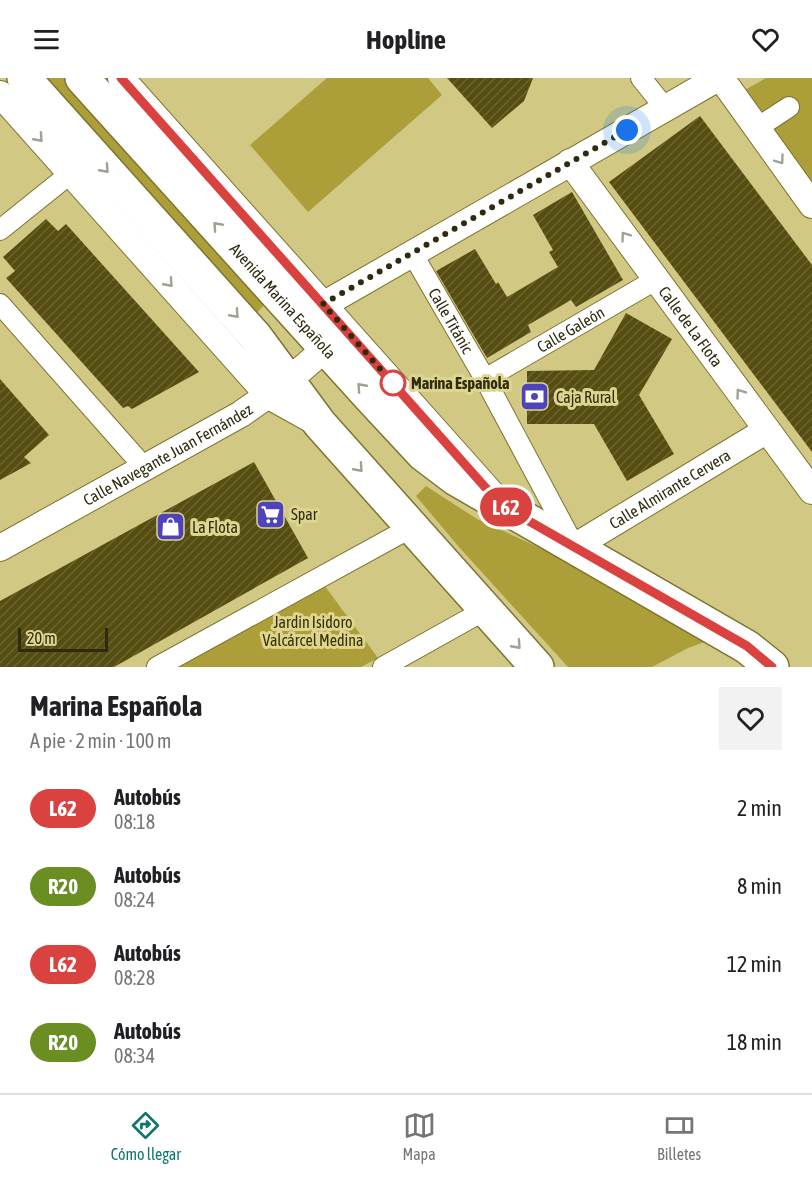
<!DOCTYPE html>
<html lang="es">
<meta charset="utf-8">
<style>
body{margin:0;font-family:"Asap Condensed",sans-serif;background:#f2f2f2;color:#202124;height:100vh;display:flex;flex-direction:column;font-size:22px;white-space:nowrap}
*{box-sizing:border-box;margin:0}
p{font-size:20px;color:#757577}
.icon{flex:none;width:33px;height:33px;fill:none;stroke:currentColor;stroke-width:2;stroke-linecap:round;stroke-linejoin:round}
.map{position:relative;height:589px;overflow:hidden}
.side{display:flex;flex-direction:column;background:#fff;flex:1}
.side>*{flex:none}
.badge{padding:0 12px;border-radius:20px;font-size:21px;line-height:39px}
.scale{position:absolute;left:18px;bottom:15px;width:90px;box-sizing:border-box;padding-left:6px;border:3px solid #2f2b0e;border-top:0;font-size:16px;line-height:21px;white-space:nowrap;color:#2f2b0e;-webkit-text-stroke:4px #ded590;paint-order:stroke}
.you{position:absolute;width:30px;height:30px;margin:-15px;border:4px solid #fff;border-radius:50%;background:#1a73e8;box-shadow:0 0 0 9px #1a73e833}
.map>.badge{position:absolute;translate:-50% -50%;box-shadow:0 0 0 3px #fff}
.round{display:grid;place-items:center;flex:none;width:63px;height:63px;border-radius:0px;background:#f2f2f2}
.overview{display:flex;align-items:center;justify-content:space-between;height:102px;padding:0 30px}
h1{font-size:28px;font-weight:700;line-height:45px}
ul{padding:0;list-style:none}
li{display:flex;align-items:center;gap:18px;height:78px;padding:0 30px}
li div{flex:1}
li b{display:block;font-size:22px}
li em{font-style:normal}
li .badge{min-width:66px;font-weight:700;text-align:center}
header{display:flex;justify-content:space-between;align-items:center;height:78px;padding:0 30px;background:#fff;font-size:27px;font-weight:700}
.menu{display:flex;justify-content:space-around;align-items:center;height:84px;border-top:2px solid #e0e0e0;background:#fff;font-size:16px;color:#757577}
.menu a{display:grid;justify-items:center;gap:3px}
.menu .active{color:#0f766e}
.map>svg:first-child{display:block}
</style>
<header><svg class="icon" aria-label="menu" viewBox="0 0 24 24"><path d="M4 6h16M4 12h16M4 18h16"/></svg>Hopline<svg class="icon" aria-label="heart" viewBox="0 0 24 24"><path d="M12 20l-8-8c-3-5 5-10 8-4 3-6 11-1 8 4z"/></svg></header>
<div class="map">
<svg width="812" height="589" viewBox="0 0 812 589">
<defs>
<pattern id="building-hatch" width="6" height="6" patternUnits="userSpaceOnUse" patternTransform="scale(1.5)"><rect width="6" height="6" fill="#564d10"/><path d="M-1 1l2-2M0 6l6-6M5 7l2-2" fill="none" stroke="#6b6431"/></pattern>
</defs>
<rect width="100%" height="100%" fill="#d1c883"/>
<path fill="#ac9e39" d="M42 0H65L265 226 255 237Z
M327 0H428L442 17 308 134 250 67Z
M766 0H812V116L734 18Z
M426 408 477 441 560 479 707 563 688 570 652 589H568L459 469 416 418Z
M324 507 378 580 361 589H173Z"/>
<path fill="url(#building-hatch)" d="M447 0H533L524 23 492 50Z
M700 38 812 187V374L609 104Z
M572 114 623 202 576 229 571 222 528 247 531 254 487 280 436 193 475 171 496 206 498 204 507 219 558 189 549 174 553 172 533 137Z
M46 141 58 153 66 146 199 294 132 331 128 328 123 330 6 200 15 193 3 179Z
M626 235 672 261 639 317 674 376 627 403 594 346H527V293L594 292Z
M0 301 49 357 24 379 31 385 0 402Z
M254 384 308 480 114 589H0V523Z"/>
<g fill="none" stroke-linecap="round" stroke-linejoin="round">
<defs>
<g id="pedestrian">
<path d="M641 0 665 30"/>
<path d="M757 50 789 29"/>
<path d="M0 152 71 95"/>
<path id="s1" d="M412 175 485 301 572 464"/>
<path d="M0 226 144 389"/>
<path id="s2" d="M485 301 657 201"/>
<path d="M157 589 412 449"/>
<path d="M383 589 485 532"/>
</g>
<g id="minor">
<path d="M121 0 491 415"/>
<path d="M721 0 812 127"/>
<path d="M0 16 269 318 314 343"/>
<path id="s3" d="M570 84 812 413"/>
<path d="M323 227 718 0"/>
<path id="s4" d="M574 469 767 352"/>
<path id="s5" d="M0 470 241 336 288 303 326 270"/>
</g>
<g id="secondary">
<path d="M24 0 255 258 320 346 537 589"/>
<path id="s6" d="M82 0 369 318 423 376 456 401 747 569 772 589"/>
</g>
</defs>
<use href="#pedestrian" stroke="#7d7430" stroke-width="22"/>
<use href="#minor" stroke="#7d7430" stroke-width="28"/>
<use href="#secondary" stroke="#7d7430" stroke-width="36"/>
<use href="#pedestrian" stroke="#fff" stroke-width="20"/>
<use href="#minor" stroke="#fff" stroke-width="26"/>
<use href="#secondary" stroke="#fff" stroke-width="33"/>
</g>
<defs><path id="oneway-chevron" d="M-2-3.5L2.5 0L-2 3.5" fill="none" stroke-width="1.6" stroke-linecap="round" stroke-linejoin="round" transform="scale(1.5)"/></defs>
<g stroke="#a1a093">
<use href="#oneway-chevron" transform="translate(39 60) rotate(48)"/>
<use href="#oneway-chevron" transform="translate(780 82) rotate(54)"/>
<use href="#oneway-chevron" transform="translate(105 91) rotate(48)"/>
<use href="#oneway-chevron" transform="translate(217 148) rotate(-132)"/>
<use href="#oneway-chevron" transform="translate(625 158) rotate(-126)"/>
<use href="#oneway-chevron" transform="translate(169 205) rotate(48)"/>
<use href="#oneway-chevron" transform="translate(235 236) rotate(48)"/>
<use href="#oneway-chevron" transform="translate(361 309) rotate(-132)"/>
<use href="#oneway-chevron" transform="translate(740 315) rotate(-126)"/>
<use href="#oneway-chevron" transform="translate(359 390) rotate(48)"/>
<use href="#oneway-chevron" transform="translate(517 567) rotate(48)"/>
</g>
<g fill="none" stroke-linecap="round" stroke-linejoin="round">
<defs>
<path id="line" d="M121 0 501 427 747 568 772 589"/>
</defs>
<use href="#line" stroke="#fff" stroke-width="14"/>
<use href="#line" stroke="#da4240" stroke-width="9"/>
<path stroke="#2f2b0e" stroke-width="6" stroke-dasharray="0 10.8" d="M393 305 397 310 323 226 627 52"/>
</g>
<defs>
<symbol id="bank-square" viewBox="-11 -11 22 22"><rect x="-9" y="-9" width="18" height="18" rx="4" fill="#4e43ba" stroke="#ded590"/><path d="M-6-4H6V4H-6ZM0-2.3a2.3 2.3 0 1 0 0 4.6a2.3 2.3 0 1 0 0-4.6Z" fill="#fff"/></symbol>
<symbol id="supermarket-square" viewBox="-11 -11 22 22"><rect x="-9" y="-9" width="18" height="18" rx="4" fill="#4e43ba" stroke="#ded590"/><path d="M-6-5.5h2.5l.6 2H6L4.5 2H-2.5L-4.4-4H-6ZM-1.5 3.2a1.3 1.3 0 1 0 .1 0ZM3 3.2a1.3 1.3 0 1 0 .1 0Z" fill="#fff"/></symbol>
<symbol id="shop-square" viewBox="-11 -11 22 22"><rect x="-9" y="-9" width="18" height="18" rx="4" fill="#4e43ba" stroke="#ded590"/><path d="M-5-2.5h2.3a2.7 3.5 0 0 1 5.4 0H5L5.5 6h-11ZM-1.5-2.5h3a1.5 2.3 0 0 0-3 0Z" fill="#fff"/></symbol>
</defs>
<g fill-rule="evenodd">
<use href="#bank-square" x="518" y="302" width="33" height="33"/>
<use href="#supermarket-square" x="254" y="420" width="33" height="33"/>
<use href="#shop-square" x="154" y="432" width="33" height="33"/>
</g>
<circle fill="#fff" stroke="#da4240" stroke-width="3" cx="393" cy="305" r="12"/>
<g text-anchor="middle" stroke-width="6" stroke-linejoin="round" paint-order="stroke">
<g font-size="16" fill="#2f2b0e" stroke="#ded590">
<text dy="6" stroke="none"><textPath href="#s6" startOffset="300">Avenida Marina Española</textPath></text>
<text dy="6" stroke="none"><textPath href="#s1" startOffset="78">Calle Titánic</textPath></text>
<text dy="6" stroke="none"><textPath href="#s3" startOffset="204">Calle de La Flota</textPath></text>
<text dy="6" stroke="none"><textPath href="#s2" startOffset="99">Calle Galeón</textPath></text>
<text dy="6" stroke="none"><textPath href="#s5" startOffset="192">Calle Navegante Juan Fernández</textPath></text>
<text dy="6" stroke="none"><textPath href="#s4" startOffset="112">Calle Almirante Cervera</textPath></text>
</g>
<g font-size="16" font-weight="bold" fill="#2f2b0e" stroke="#ded590" text-anchor="start">
<text x="411" y="311">Marina Española</text>
</g>
<g font-size="16" fill="#2f2b0e" stroke="#ded590" text-anchor="start">
<text x="556" y="325">Caja Rural</text>
<text x="291" y="442">Spar</text>
<text x="192" y="455">La Flota</text>
</g>
<g font-size="16" fill="#363000" stroke="#ded590">
<text x="313" y="550">Jardin Isidoro<tspan x="313" dy="18">Valcárcel Medina</tspan></text>
</g>
</g>
</svg>
<div class="scale">20 m</div>
<div class="you" style="left:627px;top:52px"></div>
<b class="badge" style="left:506px;top:429px;background:#da4240;color:#fff">L62</b>
</div>
<section class="side">
<div class="overview"><div><h1>Marina Española</h1><p>A pie · 2 min · 100 m</p></div><a class="round"><svg class="icon" aria-label="heart" viewBox="0 0 24 24"><path d="M12 20l-8-8c-3-5 5-10 8-4 3-6 11-1 8 4z"/></svg></a></div>
<ul>
<li><span class="badge" style="background:#da4240;color:#fff">L62</span><div><b>Autobús</b><p>08:18</p></div><em>2 min</em></li>
<li><span class="badge" style="background:#6b8e23;color:#fff">R20</span><div><b>Autobús</b><p>08:24</p></div><em>8 min</em></li>
<li><span class="badge" style="background:#da4240;color:#fff">L62</span><div><b>Autobús</b><p>08:28</p></div><em>12 min</em></li>
<li><span class="badge" style="background:#6b8e23;color:#fff">R20</span><div><b>Autobús</b><p>08:34</p></div><em>18 min</em></li>
</ul>
</section>
<nav class="menu">
<a class="active"><svg class="icon" aria-label="directions" viewBox="0 0 24 24"><path d="M12 3l9 9-9 9-9-9zM9 14v-3h6M13 9l2 2-2 2"/></svg>Cómo llegar</a>
<a><svg class="icon" aria-label="map" viewBox="0 0 24 24"><path d="M3 6l6-2 6 2 6-2v14l-6 2-6-2-6 2zM9 4v14M15 6v14"/></svg>Mapa</a>
<a><svg class="icon" aria-label="tickets" viewBox="0 0 24 24"><path d="M3 7h18v10H3zM15 7v10"/></svg>Billetes</a>
</nav>
